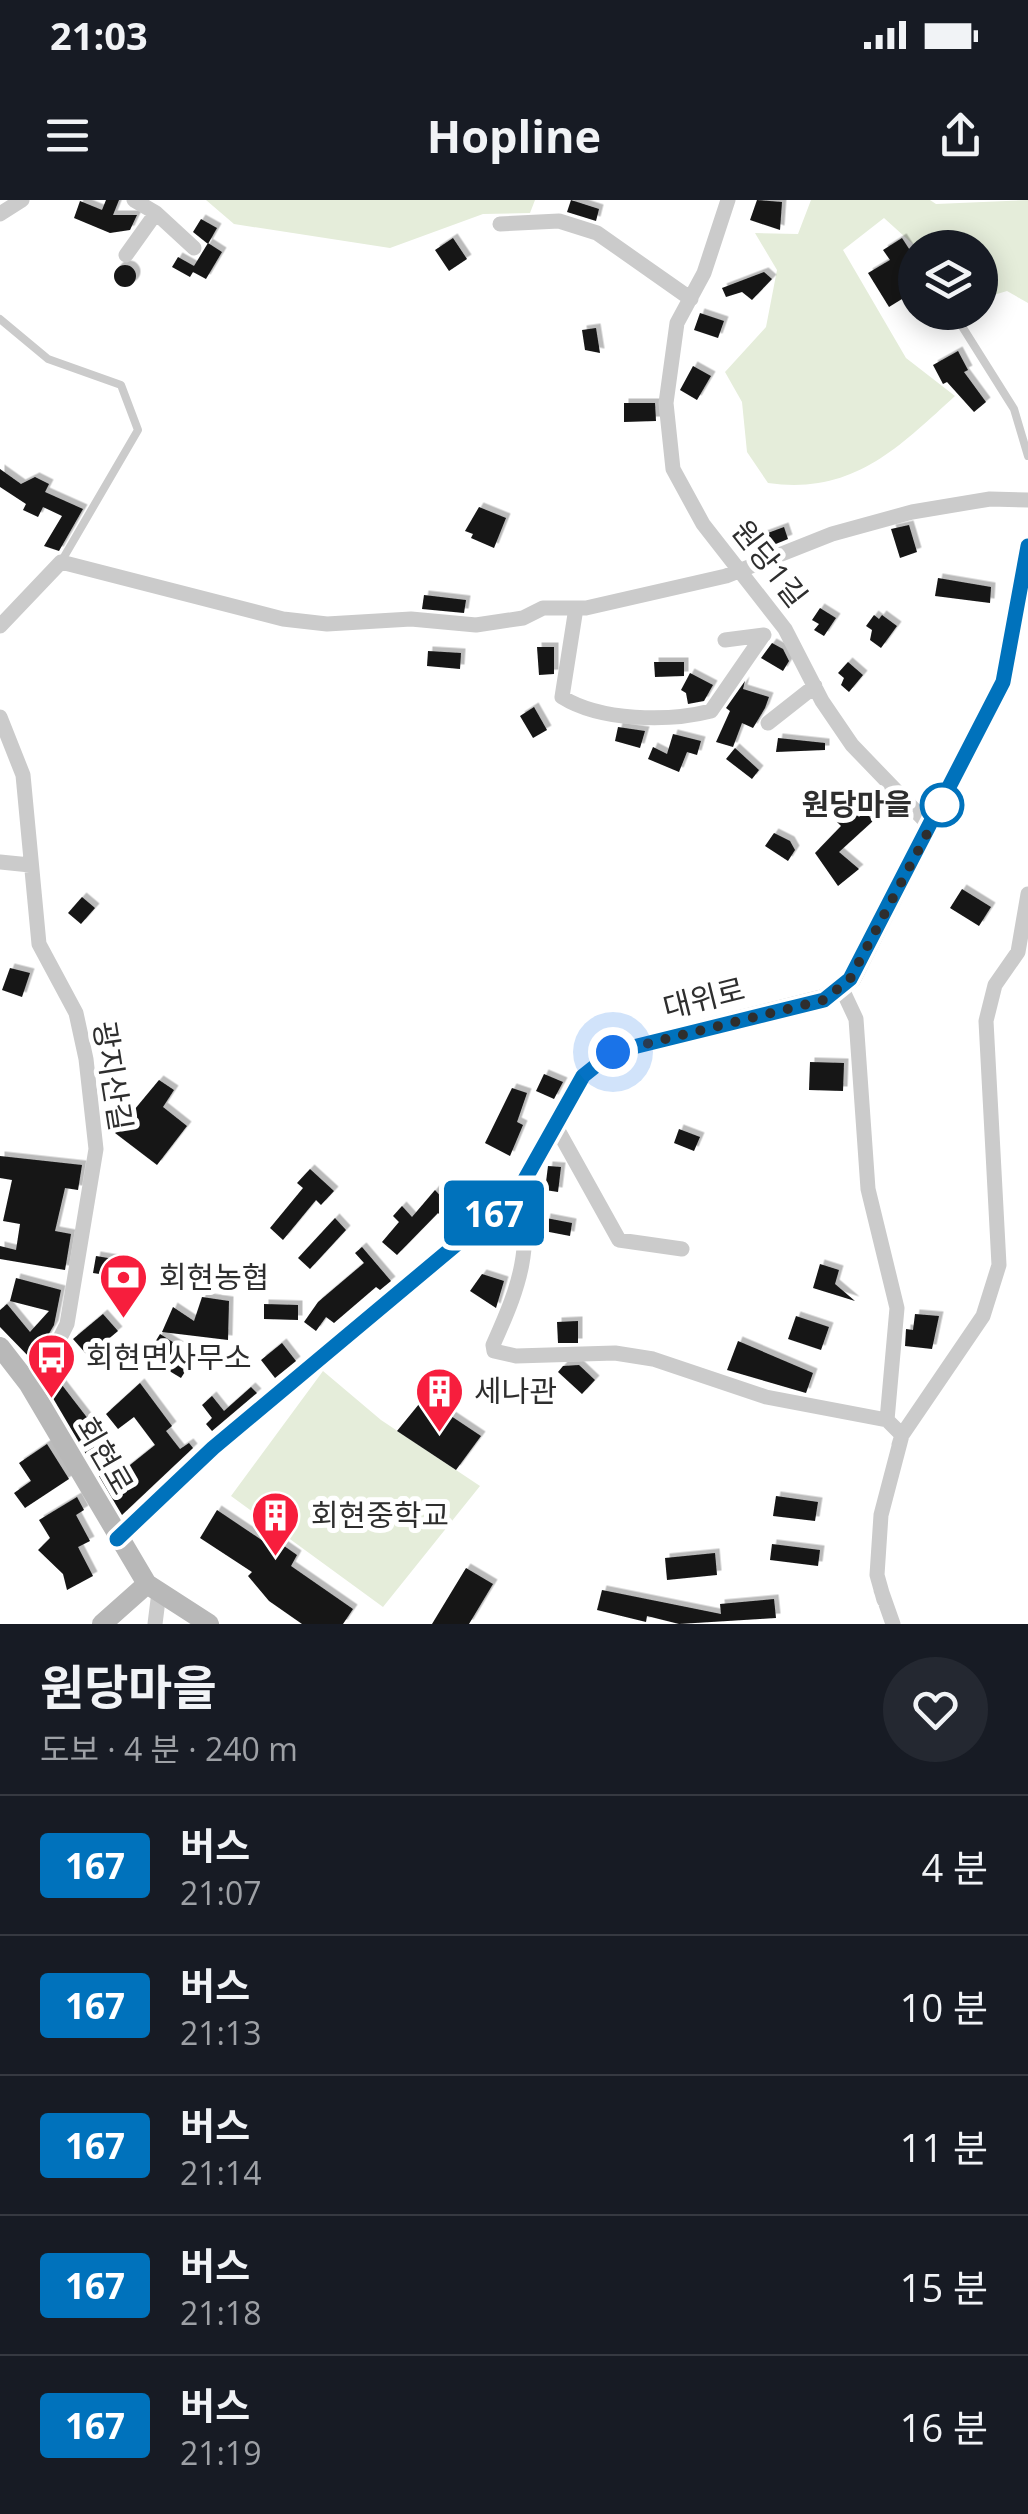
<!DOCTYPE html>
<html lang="ko">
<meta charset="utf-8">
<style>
body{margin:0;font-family:"Open Sans","Noto Sans KR",sans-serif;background:#242831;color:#f1f3f6;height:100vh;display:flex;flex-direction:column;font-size:38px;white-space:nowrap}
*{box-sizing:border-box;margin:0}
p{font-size:32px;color:#9ea1a6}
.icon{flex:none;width:55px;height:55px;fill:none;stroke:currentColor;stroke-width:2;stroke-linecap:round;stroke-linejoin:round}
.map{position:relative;height:1424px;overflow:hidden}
.sheet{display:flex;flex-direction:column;background:#171b24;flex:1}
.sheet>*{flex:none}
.badge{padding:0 20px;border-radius:8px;font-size:35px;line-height:65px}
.fabs{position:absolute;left:898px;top:30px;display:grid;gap:20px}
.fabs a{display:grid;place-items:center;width:100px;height:100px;border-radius:50%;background:#171b24;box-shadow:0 5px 25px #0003;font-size:50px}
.you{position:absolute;width:50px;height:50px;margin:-25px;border:8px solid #fff;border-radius:50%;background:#1a73e8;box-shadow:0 0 0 15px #1a73e833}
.map>.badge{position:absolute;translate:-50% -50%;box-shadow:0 0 0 5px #fff}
.round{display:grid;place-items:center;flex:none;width:105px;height:105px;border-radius:52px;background:#242831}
.overview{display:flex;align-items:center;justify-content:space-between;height:170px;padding:0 40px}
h1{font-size:48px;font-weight:700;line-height:75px}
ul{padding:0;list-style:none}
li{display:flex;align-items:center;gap:30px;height:140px;padding:0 40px;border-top:2px solid #363941}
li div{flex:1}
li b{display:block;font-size:38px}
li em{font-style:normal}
li .badge{min-width:110px;font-weight:700;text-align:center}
.status{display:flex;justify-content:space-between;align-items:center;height:70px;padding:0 50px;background:#171b24;direction:ltr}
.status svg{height:28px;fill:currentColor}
header{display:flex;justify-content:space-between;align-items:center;height:130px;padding:0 40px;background:#171b24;font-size:45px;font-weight:700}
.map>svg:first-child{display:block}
</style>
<div class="status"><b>21:03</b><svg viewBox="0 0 49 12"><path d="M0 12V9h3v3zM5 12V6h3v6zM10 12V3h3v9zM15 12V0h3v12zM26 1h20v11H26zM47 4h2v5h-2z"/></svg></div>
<header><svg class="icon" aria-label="menu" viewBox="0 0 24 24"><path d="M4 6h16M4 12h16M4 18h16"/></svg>Hopline<svg class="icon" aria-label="share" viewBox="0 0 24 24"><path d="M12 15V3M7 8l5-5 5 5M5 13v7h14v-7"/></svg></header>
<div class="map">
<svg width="1028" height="1424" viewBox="0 0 1028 1424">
<defs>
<filter id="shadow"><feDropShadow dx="4.5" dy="-4.5" stdDeviation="0" flood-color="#0004"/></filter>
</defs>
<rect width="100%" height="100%" fill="#fff"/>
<path fill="#e5edda" d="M206 0H535L530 13 483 14 390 48 234 24Z
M811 0H930L936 4 1028 0V103L1007 91 980 99V48L916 47 884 18 843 50 906 158 955 196C897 249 852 295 768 283L747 252 742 202 725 172 766 127 777 70 755 33 798 34Z
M323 1171 381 1220 480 1286 383 1407 231 1296Z"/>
<path fill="#151515" filter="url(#shadow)" d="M106 0H119L113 15H137L130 30 110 33 74 18 80 1 102 10Z
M571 0 599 9 596 21 567 12Z
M757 0 782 2 780 30 750 20Z
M201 19 217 28 208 44 193 32Z
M453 38 467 59 449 71 435 50Z
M902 38 915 58V91L889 107 868 73 890 60 883 50Z
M208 43 222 52 206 79 193 72 190 77 172 67 178 57 194 66Z
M114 76a11 11 0 1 1 22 0a11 11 0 1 1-22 0Z
M764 72 772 79 752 100 742 92 726 97 722 88Z
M700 113 724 121 718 138 694 130Z
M596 128 600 153 585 150 582 130Z
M958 151 968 170 964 172 986 202 974 212 947 182 943 184 933 165Z
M693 166 711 176 697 200 680 190Z
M624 203H655L656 221 624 222Z
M0 269 21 284 35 277 49 284 45 292 83 309 59 351 44 346 62 316 43 307 38 317 23 310 26 304 0 287Z
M479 307 506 318 494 348 471 338 473 334 465 331Z
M909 325 917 352 900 358 891 329Z
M784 327 788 339 761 350 757 337Z
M938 378 991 387 990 403 935 396Z
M424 395 466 400 464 413 422 409Z
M820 408 836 418 824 436 814 430 819 424 812 420Z
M874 415 879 419 882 415 897 426 881 448 870 440 872 430 866 426Z
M772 443 783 449 789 461 783 471 761 458Z
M537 447H554V474L539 475Z
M428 451 461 453 460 469 427 466Z
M654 462H684V476L655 477Z
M848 462 863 475 849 492 841 485 844 478 838 473Z
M690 473 713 485 704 501 688 504 686 493 681 490Z
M745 481 743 489 769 497 765 508 753 528 742 523 733 547 716 542 730 511 726 508Z
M534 507 547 530 533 538 520 516Z
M618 527 645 531 640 548 615 541Z
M673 534 701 541 697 555 687 552 679 572 648 559 653 547 667 554Z
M778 538 825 543V550L776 552Z
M735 548 759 570 752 579 726 559Z
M837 594 859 617 865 611 873 621 839 652 859 669 838 686 815 653 841 626 823 608Z
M774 633 790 641 795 650 788 661 765 646Z
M962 689 991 707 979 726 950 708Z
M82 697 95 708 81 724 68 713Z
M10 768 30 773 22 797 2 790Z
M810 862 844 863 843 891 809 890Z
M544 874 563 882 554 899 536 891Z
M159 880 174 890 163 907 187 926 157 965 115 933Z
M512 888 527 893 517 922 523 925 510 956 485 943Z
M679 929 700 937 694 951 674 943Z
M0 956 82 965 78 990 65 988 55 1031 71 1034 65 1070 0 1059V1046L16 1050 20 1024 3 1021 12 980 0 978Z
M548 966 561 967 558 992 545 990Z
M310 969 334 991 321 1005 316 1000 283 1040 270 1028 303 988 297 983Z
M435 990 456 1013 447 1022 438 1013 397 1055 382 1042 399 1022 393 1016 402 1006 412 1017Z
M335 1018 346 1030 310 1069 298 1058Z
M546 1018 572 1023 570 1036 544 1031Z
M362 1047 391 1081 380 1090 376 1087 334 1123 326 1117 316 1131 304 1122 318 1102 364 1063 355 1053Z
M96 1056 114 1059 112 1076 93 1073Z
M820 1064 839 1070 835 1084 855 1101 813 1088Z
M482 1074 504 1081 496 1108 470 1091Z
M16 1078 61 1090 54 1125 33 1161 0 1127V1110L7 1104 30 1132 49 1111 10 1101Z
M202 1097 229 1101 228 1140 162 1132 173 1107 194 1121Z
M264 1104 298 1105V1120L264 1119Z
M103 1114 118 1131 88 1156 73 1139Z
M915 1114 939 1116 932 1149 905 1146 906 1129 913 1130Z
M796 1116 829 1127 821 1150 788 1139Z
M578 1121V1143H558L557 1122Z
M160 1134 195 1156 181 1178 146 1157Z
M738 1141 813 1173 806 1193 727 1170Z
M282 1143 296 1161 275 1178 261 1160Z
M579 1165 595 1180 582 1194 558 1172 563 1166Z
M55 1176 92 1224 120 1273 155 1245 134 1217 118 1229 106 1214 140 1183 172 1226 166 1231 180 1249 189 1243 193 1248 122 1315 44 1183Z
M251 1187 257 1193 212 1231 206 1224 212 1218 202 1205 212 1196 224 1211Z
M424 1198 481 1236 456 1270 397 1231Z
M47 1244 69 1279 25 1308 14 1293 31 1281 19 1263Z
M776 1296 818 1302 815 1321 773 1316Z
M77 1297 84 1310 76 1315 90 1341 78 1347 93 1376 67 1390 63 1374 38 1350 50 1338 39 1320Z
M217 1310 272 1347 277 1341 297 1355 291 1366 353 1409 343 1424H302L269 1401 248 1376 252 1372 200 1338Z
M772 1344 820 1350 818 1366 770 1360Z
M715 1353 717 1375 667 1380 665 1358Z
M466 1368 493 1384 469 1424H432Z
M602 1390 721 1414 720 1404 774 1399 776 1418 679 1424 647 1416 646 1422 597 1410Z"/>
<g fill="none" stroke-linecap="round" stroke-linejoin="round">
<path stroke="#cbcbcb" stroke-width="8" d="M953 112 1014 209 1028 256
M0 119 48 159 121 185 138 230 61 362"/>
<path stroke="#cbcbcb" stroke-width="15" d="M134 0 156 13 194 48
M728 0 704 73 677 123 666 203 673 269 703 324 785 429 822 501 852 545 931 627
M0 14 22 0
M500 24 559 21 597 33 691 99
M126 55 156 13
M576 408 562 497C600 521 668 522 711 511L762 437
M0 426 61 362 283 419 327 424 411 419 476 425 523 418 543 408H586L726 376 832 334 912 312 990 299 1028 300
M725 440 764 435
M0 517 23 575 39 744 76 813 86 859 96 949 67 1124 48 1162 28 1183
M768 523 815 486
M0 662 30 665
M841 787 856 819 868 989 897 1108 887 1220 902 1235 899 1245
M555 925 619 1040 682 1049
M524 981C528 1056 524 1076 493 1145L494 1151 516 1156 615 1153 653 1159 766 1197 887 1220
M881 1390 893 1424
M884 1400 877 1375 881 1315 902 1235 983 1116 999 1065 986 821 995 785 1018 752 1028 694
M155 1424 159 1392"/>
<path stroke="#b8b8b8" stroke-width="20" d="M0 1147 28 1183 147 1384 209 1424
M117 1339 213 1248 507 1002 524 981 583 876 613 852 824 799 851 779 1003 481 1028 346
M102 1424 147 1384"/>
</g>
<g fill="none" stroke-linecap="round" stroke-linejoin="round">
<defs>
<path id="line" d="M117 1339 213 1248 507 1002 524 981 583 876 613 852 824 800 850 779 1003 482 1028 346"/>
</defs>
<use href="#line" stroke="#fff" stroke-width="22"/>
<use href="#line" stroke="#0072bc" stroke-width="15"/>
<path stroke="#2e2e2e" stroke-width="10" stroke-dasharray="0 18" d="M613 852 824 800 850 779 946 598 942 605"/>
</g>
<defs>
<symbol id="bank-pin" viewBox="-11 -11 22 30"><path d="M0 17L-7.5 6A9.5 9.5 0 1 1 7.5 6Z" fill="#f71e3d" stroke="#fff"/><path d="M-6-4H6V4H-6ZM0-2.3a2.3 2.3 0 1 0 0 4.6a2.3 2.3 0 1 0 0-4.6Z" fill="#fff"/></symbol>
<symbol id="bus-pin" viewBox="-11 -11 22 30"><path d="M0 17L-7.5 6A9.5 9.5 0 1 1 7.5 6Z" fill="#f71e3d" stroke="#fff"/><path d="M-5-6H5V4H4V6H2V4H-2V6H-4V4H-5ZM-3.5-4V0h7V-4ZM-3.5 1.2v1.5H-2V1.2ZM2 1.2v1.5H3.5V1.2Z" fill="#fff"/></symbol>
<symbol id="building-pin" viewBox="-11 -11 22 30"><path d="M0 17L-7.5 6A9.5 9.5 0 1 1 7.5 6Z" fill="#f71e3d" stroke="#fff"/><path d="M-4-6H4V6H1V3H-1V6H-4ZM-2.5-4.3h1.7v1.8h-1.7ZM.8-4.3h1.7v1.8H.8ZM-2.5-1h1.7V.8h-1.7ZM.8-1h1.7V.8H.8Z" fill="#fff"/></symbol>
</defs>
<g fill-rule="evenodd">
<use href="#bank-pin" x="96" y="1050" width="55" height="75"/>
<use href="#bus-pin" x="24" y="1130" width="55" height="75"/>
<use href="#building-pin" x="412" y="1164" width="55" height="75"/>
<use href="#building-pin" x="248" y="1288" width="55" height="75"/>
</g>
<circle fill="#fff" stroke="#0072bc" stroke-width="5" cx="942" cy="605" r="20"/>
<g text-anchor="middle" stroke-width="10" stroke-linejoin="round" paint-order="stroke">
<g font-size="30" fill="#2e2e2e" stroke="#fff">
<text transform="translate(769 364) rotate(52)" y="10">원당1길</text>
<text transform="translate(704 799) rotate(-14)" y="10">대위로</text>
<text transform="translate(112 876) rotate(81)" y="10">광지산길</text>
<text transform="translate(104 1256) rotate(60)" y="10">회현로</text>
</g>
<g font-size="30" font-weight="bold" fill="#2e2e2e" stroke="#fff" text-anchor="end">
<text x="912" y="615">원당마을</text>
</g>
<g font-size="30" fill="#2e2e2e" stroke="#fff" text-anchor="start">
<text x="159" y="1088">회현농협</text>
<text x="86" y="1168">회현면사무소</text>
<text x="474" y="1202">세나관</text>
<text x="311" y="1326">회현중학교</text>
</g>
</g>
</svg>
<div class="fabs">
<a><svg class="icon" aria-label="layers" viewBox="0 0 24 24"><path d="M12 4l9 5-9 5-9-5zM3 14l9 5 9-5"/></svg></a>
</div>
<div class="you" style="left:613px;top:852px"></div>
<b class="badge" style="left:494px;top:1013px;background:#0072bc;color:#fff">167</b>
</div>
<section class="sheet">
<div class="overview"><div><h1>원당마을</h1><p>도보 · 4 분 · 240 m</p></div><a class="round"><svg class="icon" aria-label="heart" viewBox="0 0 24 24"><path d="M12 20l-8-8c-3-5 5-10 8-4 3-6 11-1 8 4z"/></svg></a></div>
<ul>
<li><span class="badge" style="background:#0072bc;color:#fff">167</span><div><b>버스</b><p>21:07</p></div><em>4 분</em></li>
<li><span class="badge" style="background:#0072bc;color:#fff">167</span><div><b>버스</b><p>21:13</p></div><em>10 분</em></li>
<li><span class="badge" style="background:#0072bc;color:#fff">167</span><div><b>버스</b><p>21:14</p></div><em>11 분</em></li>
<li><span class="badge" style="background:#0072bc;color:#fff">167</span><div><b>버스</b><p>21:18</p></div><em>15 분</em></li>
<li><span class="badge" style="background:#0072bc;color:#fff">167</span><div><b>버스</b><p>21:19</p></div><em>16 분</em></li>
</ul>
</section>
